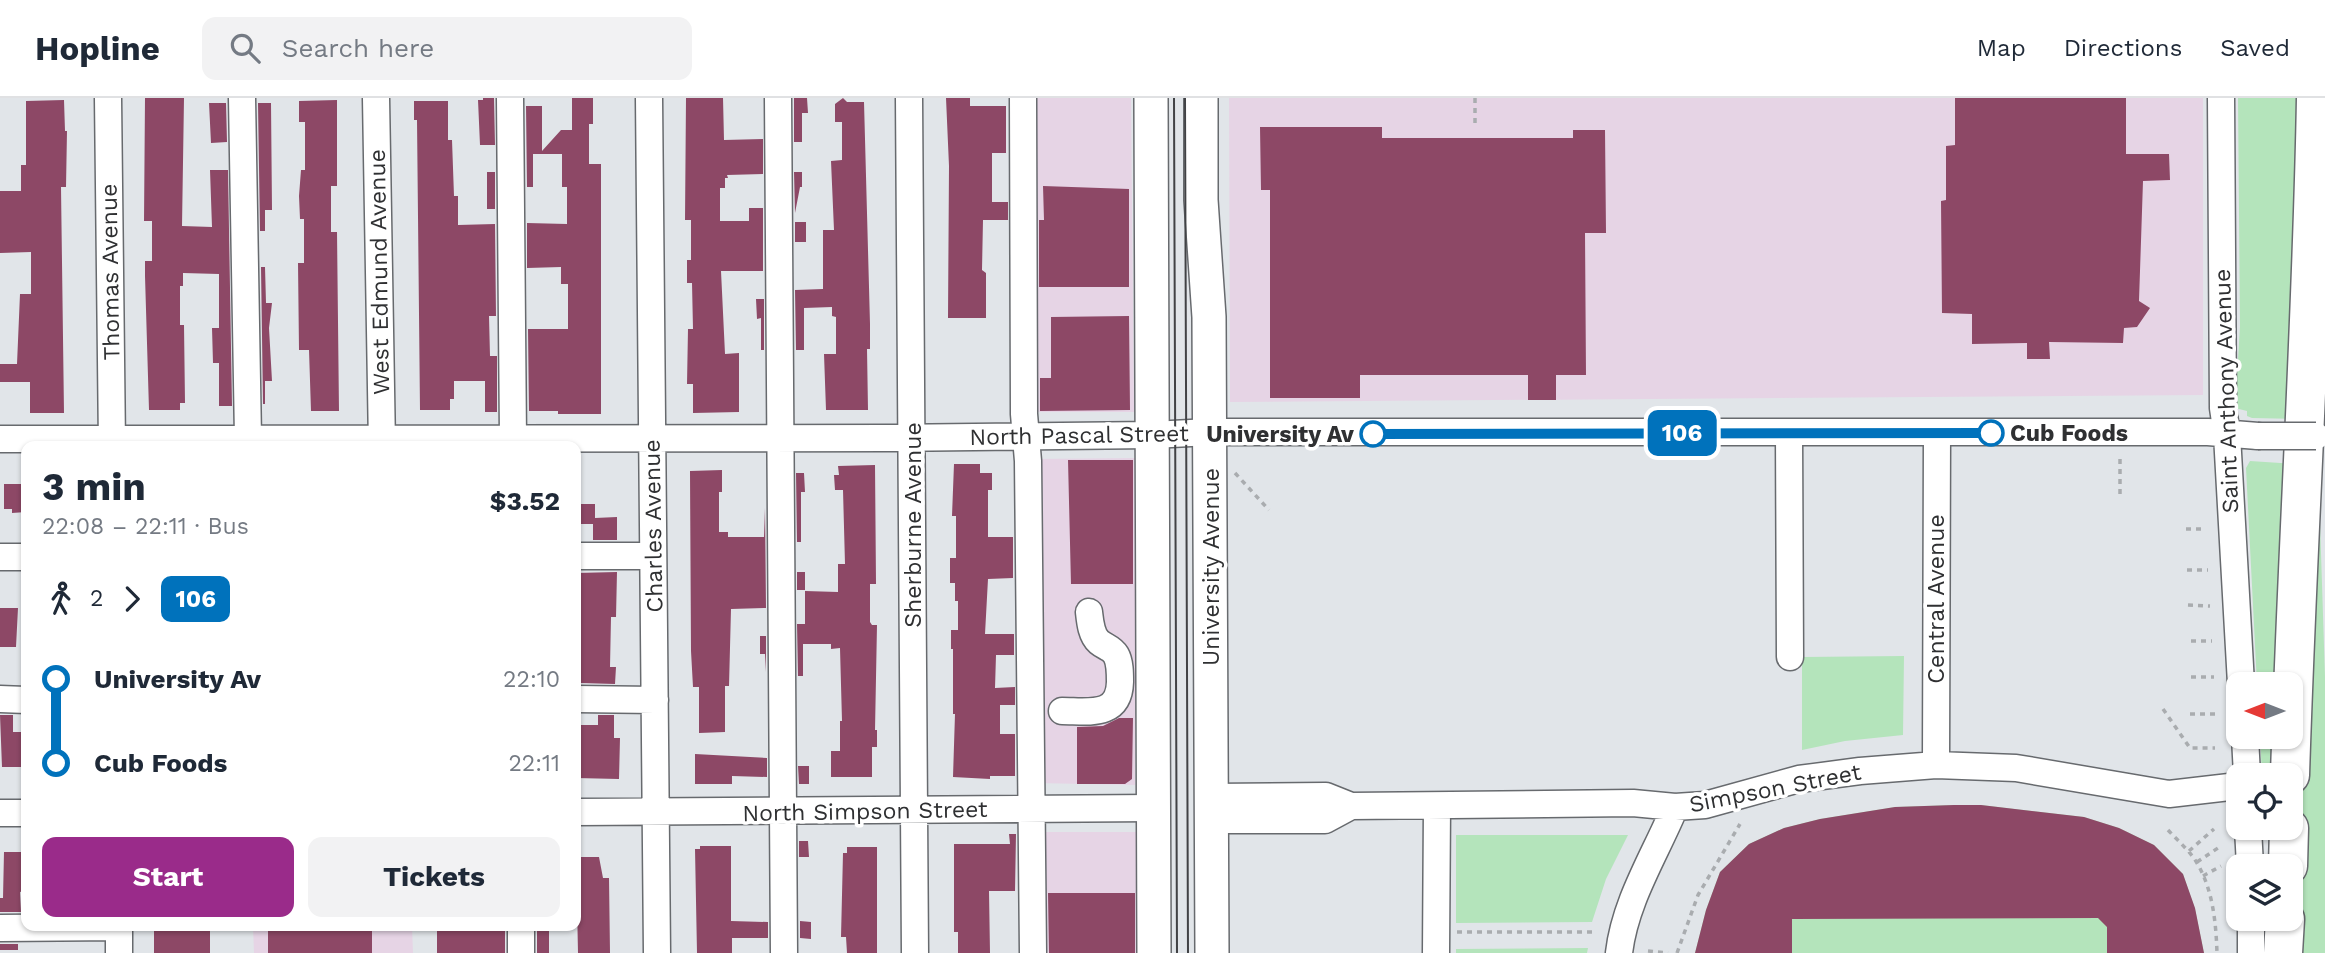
<!DOCTYPE html>
<meta charset="utf-8">
<style>
body{margin:0;font-family:"Work Sans",sans-serif;background:#f2f2f3;color:#1f2937;height:100vh;display:flex;flex-direction:column;font-size:26px;white-space:nowrap}
*{box-sizing:border-box;margin:0}
p{font-size:23px;color:#747a83}
.icon{flex:none;width:38px;height:38px;fill:none;stroke:currentColor;stroke-width:2;stroke-linecap:round;stroke-linejoin:round}
.map{position:relative;flex:1;overflow:hidden}
.sheet{position:absolute;left:21px;top:343px;width:560px;height:490px;display:flex;flex-direction:column;background:#fff;border-radius:14px;box-shadow:0 2px 5px #0004}
.sheet>*{flex:none}
.badge{padding:0 14px;border-radius:10px;font-size:24px;line-height:46px}
.needle{width:46px;rotate:270deg}
.buttons{position:absolute;left:2226px;top:574px;display:grid;gap:14px}
.buttons a{display:grid;place-items:center;width:77px;height:77px;border-radius:14px;background:#fff;box-shadow:0 2px 5px #0004;font-size:35px}
.map>.badge{position:absolute;translate:-50% -50%;box-shadow:0 0 0 4px #fff}
.legs{display:flex;align-items:center;gap:10px;height:77px;padding:0 21px;font-size:23px}
.legs p{margin-inline-start:auto}
.overview{display:flex;align-items:center;justify-content:space-between;height:119px;padding:0 21px}
h1{font-size:38px;font-weight:700;line-height:52px}
.cta{display:flex;gap:14px;margin-top:auto;padding:14px 21px}
.cta a{flex:1;height:80px;border-radius:14px;background:#9a2b8a;color:#fff;font-size:28px;font-weight:700;line-height:80px;text-align:center}
.cta a+a{background:#f2f2f3;color:#1f2937}
ul{padding:0 21px;list-style:none}
li{display:flex;align-items:center;gap:24px;height:84px;font-size:26px}
li i{display:grid;place-items:center;width:10px;height:100%;margin:0 9px;background:currentColor}
li i::after{content:'';width:18px;height:18px;margin:-9px;border:5px solid;border-radius:50%;background:#fff}
li p{margin-inline-start:auto}
li:first-child i{background:linear-gradient(#0000 50%,currentColor 0)}
li:last-child i{background:linear-gradient(currentColor 50%,#0000 0)}
header{display:flex;align-items:center;gap:42px;box-sizing:border-box;height:98px;padding:0 35px;background:#fff;border-bottom:2px solid #e0e1e3}
header strong{font-size:33px}
nav{display:flex;gap:38px;margin-inline-start:auto;font-size:24px}
.search{width:490px;height:63px;background:#f2f2f3;display:flex;align-items:center;gap:18px;box-sizing:border-box;padding:0 24px;border-radius:14px;color:#747a83;font-size:26px}
.map>svg:first-child{display:block}
</style>
<header>
<strong>Hopline</strong>
<div class="search"><svg class="icon" aria-label="search" viewBox="0 0 24 24"><circle cx="10" cy="10" r="6"/><path d="M15 15l6 6"/></svg>Search here</div>
<nav><a>Map</a><a>Directions</a><a>Saved</a></nav>
</header>
<div class="map">
<svg width="2325" height="855" viewBox="0 0 2325 855">
<rect width="100%" height="100%" fill="#e1e5e9"/>
<path fill="#e6d4e5" d="M1028 0H1131L1134 314H1028Z
M1229 0H2203V297L1230 304Z
M1135 360V687L1035 685 1033 361Z
M1035 734H1136L1137 855H1036Z
M253 828H412L413 855H254Z"/>
<path fill="#b4e4bb" d="M2238 0H2304L2297 321 2252 320 2247 318V313L2235 310 2240 229Z
M2250 363 2294 366 2285 586H2257L2246 370Z
M2314 392 2319 393 2325 579V855H2295Z
M1904 558 1903 637 1845 643 1802 652V559Z
M2260 639H2282L2281 677H2262Z
M1954 707H1981L2084 719 2119 730 2154 747 2183 776 2195 811 2204 855H1695L1706 812 1720 774 1749 746 1784 730 1820 721 1895 709Z
M1456 737H1628L1606 781 1592 824 1456 825Z
M1588 850 1587 855H1456V851Z"/>
<path fill="#8d4866" d="M145 0H184L182 128 212 129 210 72H228L232 308H219V265H213L212 230H219V176L183 175V188H180V227H184L185 305H180V312H149L145 178V163H152V123H144Z
M483 0H494L495 47H480L478 2H483Z
M572 0H593V26H589V66H601V316H558V313H529L528 231H568V186H561V169L527 170V125L567 126V89H562V56H533V89H527L526 8H542V53L561 32H572Z
M686 0H723L724 42 763 41V76L727 77 728 80H725V90H720V123H749V110H763V173H721L725 256 739 255V314L693 315V286H687L688 231H693L692 185H687V162H691V122H685Z
M794 0H807L808 15H802V44H794Z
M843 0 847 4H864L870 226V251H867L868 312H826L824 256H836V219L832 218V209L804 210V252H796L795 192 823 191V132H834L831 63 842 62V24H835V6Z
M946 0H970V8H1006V55H992V104H1008V122H983L982 172 986 175V220H948L949 68Z
M1955 0H2126V56H2169L2170 82 2143 83 2139 203 2150 210 2137 229 2124 230 2123 245 2049 244 2050 261H2027V245L1972 246V216L1942 215 1941 103 1946 102V48L1955 47Z
M64 2 65 33H67L66 89H61L64 315H30V284H0V266H17L20 196H31V154L0 155V93H21V67H26V3Z
M337 2V88H331V134H337L339 313H311L309 252H299L298 165H304V121H300L299 98 301 72H305V24H299V3Z
M414 3H448V42H452L454 98H458V127L495 126 496 218H489L490 258H497V314H485V283H454V301H450V312H420L417 22H414Z
M209 5H226L227 44 211 45Z
M258 5H271L272 112H265V133H260Z
M1260 29H1382V40H1573V32H1605L1606 135H1585L1586 277H1556V302H1528V277H1360V300H1270V92H1261Z
M487 74H495V111H487Z
M794 74H802V89H800L795 115Z
M1043 88 1129 91V189H1039V122H1044Z
M795 124H806V144H795V173Z
M261 169H265L266 205H272L269 230 272 283H265V306H263Z
M756 201H764V252H761V220L757 221Z
M1129 218 1130 312 1040 313V280H1051V219Z
M1068 362H1133V486H1071Z
M954 366H980V375H992V392H988V439H1013V480L988 481 985 536H1014V557H996L995 590 1015 589V607H1000V636H1015V678H990V681L953 679 955 616H953V551H951V532H958V503H955V485H950V460H956V418H952Z
M875 367 876 486H870V524L872 527H877L875 632H877V649H872V679H831V653H840V623H842L840 550 831 551V546H803V578H798L797 526H805V493L838 494V466H845L843 392H835L834 377H839L838 368Z
M722 372V394H719V434H728V439H764L765 410 766 510 731 511 729 588H725V634L699 635V589H693L691 553 690 373Z
M796 375H804L805 394H801V444H797Z
M4 386H26V414L12 415V411H4Z
M578 406H595V420L617 419V442H593V426H578Z
M617 474 616 519H611L610 569H616L615 586 580 585V558H576V475Z
M797 474H805V492H797Z
M0 510H18L16 549H0Z
M760 538H766V574L765 556H760Z
M0 617H13V634H25V669H2Z
M598 617H614V640H620L619 681 576 680V627H598Z
M1119 620H1133L1132 681 1125 686H1077V629L1103 628Z
M695 656 767 660V679L732 678V686H695Z
M798 668H809V686H799Z
M1954 707H1981L2084 719 2119 730 2154 747 2183 776 2195 810 2204 855H2107V829L2098 820 1792 821V855H1695L1706 812 1720 774 1749 746 1784 730 1820 721 1895 709Z
M1009 736H1016L1015 793H989L990 855H958V834H954V746H1010Z
M799 743H808L809 759H799Z
M700 748H731V823L768 824V840H732V855H697L695 751H700Z
M847 749H877V855H847L846 839H841L843 755H847Z
M4 754H21L23 760 24 793 20 794 21 814H0V800H3Z
M576 759H599L603 780H609L610 855H578Z
M1048 795H1135V855H1049Z
M800 823 811 824V841L800 840Z
M154 828H210V855H154Z
M268 828H372V855H268Z
M437 828H468V833H505V855H437Z
M537 832H549V855H537Z
M0 846H18V852H0Z"/>
<g fill="none" stroke-linecap="round" stroke-linejoin="round">
<defs>
<path id="minor" d="M108 0 112 348
M242 0 248 340
M376 0 382 348
M510 0 513 340
M649 0 657 855
M778 0 784 855
M909 0 915 855
M1023 0 1024 316 1028 363 1033 855
M2221 0 2223 310 2227 337 2241 586
M1789 335 1790 559
M0 341 887 340 1152 337 1210 334H2208L2258 338
M576 458H653
M0 459H26
M0 601 26 602
M576 601 655 602
M1062 613C1088 613 1119 620 1120 584 1120 575 1120 564 1116 557 1112 550 1105 549 1099 544 1091 537 1090 523 1089 514
M2245 639 2247 677
M1936 667 1937 335
M1212 699 1326 698 1351 708 1633 705 1675 709 1705 707 1799 681 1860 673 1936 667 2016 670 2169 696 2238 688
M576 714 1153 710
M0 715H26
M1212 722H1325L1351 708
M2248 730 2250 768
M2251 821V855
M119 828V855
M521 828V855
M0 830 119 829
M1436 855 1437 708
M1619 855C1625 803 1655 757 1675 709"/>
<path id="major" d="M1151 0 1154 855
M1201 0V102L1209 219 1212 855"/>
<path id="highway" d="M2290 677C2297 451 2312 226 2316 0
M2288 768 2289 730
M2283 855 2285 821"/>
</defs>
<use href="#minor" stroke="#676a6e" stroke-width="29"/>
<use href="#major" stroke="#676a6e" stroke-width="36"/>
<use href="#highway" stroke="#676a6e" stroke-width="41"/>
<path stroke="#a9acaf" stroke-width="3.5" stroke-dasharray="5 5" stroke-linecap="butt" d="M1475 0V30
M2120 361V401
M1235 375 1269 412
M2186 431H2206
M2187 472H2208
M2188 507 2210 508
M2191 543H2212
M2191 579H2214
M2163 611 2190 650H2215
M2190 616H2216
M2168 732C2178 743 2190 753 2197 765 2213 792 2216 825 2217 855
M2189 753 2214 731
M2197 764 2218 750
M2203 778 2221 768
M1457 834H1596
M1648 853 1668 855
M1677 855 1698 797 1740 726"/>
<use href="#minor" stroke="#fff" stroke-width="26"/>
<use href="#major" stroke="#fff" stroke-width="33"/>
<use href="#highway" stroke="#fff" stroke-width="38"/>
<path stroke="#414245" stroke-width="2" d="M1174 0 1177 855
M1185 0 1188 855"/>
<defs>
<path id="minor-bridge" d="M2258 338H2316"/>
</defs>
<use href="#minor-bridge" stroke="#676a6e" stroke-width="29" stroke-linecap="butt"/>
<use href="#minor-bridge" stroke="#fff" stroke-width="26"/>
</g>
<g fill="none" stroke-linecap="round" stroke-linejoin="round">
<defs>
<path id="line-1" d="M1373 336 1991 335"/>
</defs>
<use href="#line-1" stroke="#fff" stroke-width="16"/>
<use href="#line-1" stroke="#0072bc" stroke-width="10"/>
</g>
<g fill="#fff" stroke="#0072bc" stroke-width="3.5">
<circle cx="1991" cy="335" r="12"/>
<circle cx="1373" cy="336" r="12"/>
</g>
<g text-anchor="middle" stroke-width="7" stroke-linejoin="round" paint-order="stroke">
<g font-size="23" fill="#2f3032" stroke="#fff">
<text transform="translate(110 174) rotate(-91)" y="8">Thomas Avenue</text>
<text transform="translate(379 174) rotate(-91)" y="8">West Edmund Avenue</text>
<text transform="translate(2226 293) rotate(-92)" y="8">Saint Anthony Avenue</text>
<text transform="translate(1079 337) rotate(-1)" y="8">North Pascal Street</text>
<text transform="translate(913 427) rotate(-90)" y="8">Sherburne Avenue</text>
<text transform="translate(653 428) rotate(-91)" y="8">Charles Avenue</text>
<text transform="translate(1211 469) rotate(-90)" y="8">University Avenue</text>
<text transform="translate(1936 501) rotate(-90)" y="8">Central Avenue</text>
<text transform="translate(1775 690) rotate(-11)" y="8">Simpson Street</text>
<text transform="translate(865 713) rotate(-1)" y="8">North Simpson Street</text>
</g>
<g font-size="23" font-weight="bold" fill="#2f3032" stroke="#fff" text-anchor="start">
<text x="2010" y="343">Cub Foods</text>
<text x="1354" y="344" text-anchor="end">University Av</text>
</g>
</g>
</svg>
<div class="buttons">
<a><svg class="needle" viewBox="-14 -14 28 28"><path d="M0-13l5 13h-10z" fill="#e53935"/><path d="M0 13l5-13h-10z" fill="#747a83"/></svg></a>
<a><svg class="icon" aria-label="locate" viewBox="0 0 24 24"><circle cx="12" cy="12" r="6"/><path d="M12 2v4M12 18v4M2 12h4M18 12h4"/></svg></a>
<a><svg class="icon" aria-label="layers" viewBox="0 0 24 24"><path d="M12 4l9 5-9 5-9-5zM3 14l9 5 9-5"/></svg></a>
</div>
<b class="badge" style="left:1682px;top:335px;background:#0072bc;color:#fff">106</b>
<section class="sheet">
<div class="overview"><div><h1>3 min</h1><p>22:08 – 22:11 · Bus</p></div><b>$3.52</b></div>
<div class="legs"><svg class="icon" aria-label="walk" viewBox="0 0 24 24"><circle cx="13" cy="4" r="2"/><path d="M13 8l-2 6 4 7M11 14l-3 7M7 12l3-4h3l4 4"/></svg>2<svg class="icon" aria-label="forward" viewBox="0 0 24 24"><path d="M9 5l7 7-7 7"/></svg><b class="badge" style="background:#0072bc;color:#fff">106</b></div>
<ul>
<li><i style="color:#0072bc"></i><b>University Av</b><p>22:10</p></li>
<li><i style="color:#0072bc"></i><b>Cub Foods</b><p>22:11</p></li>
</ul>
<div class="cta"><a>Start</a><a>Tickets</a></div>
</section>
</div>
